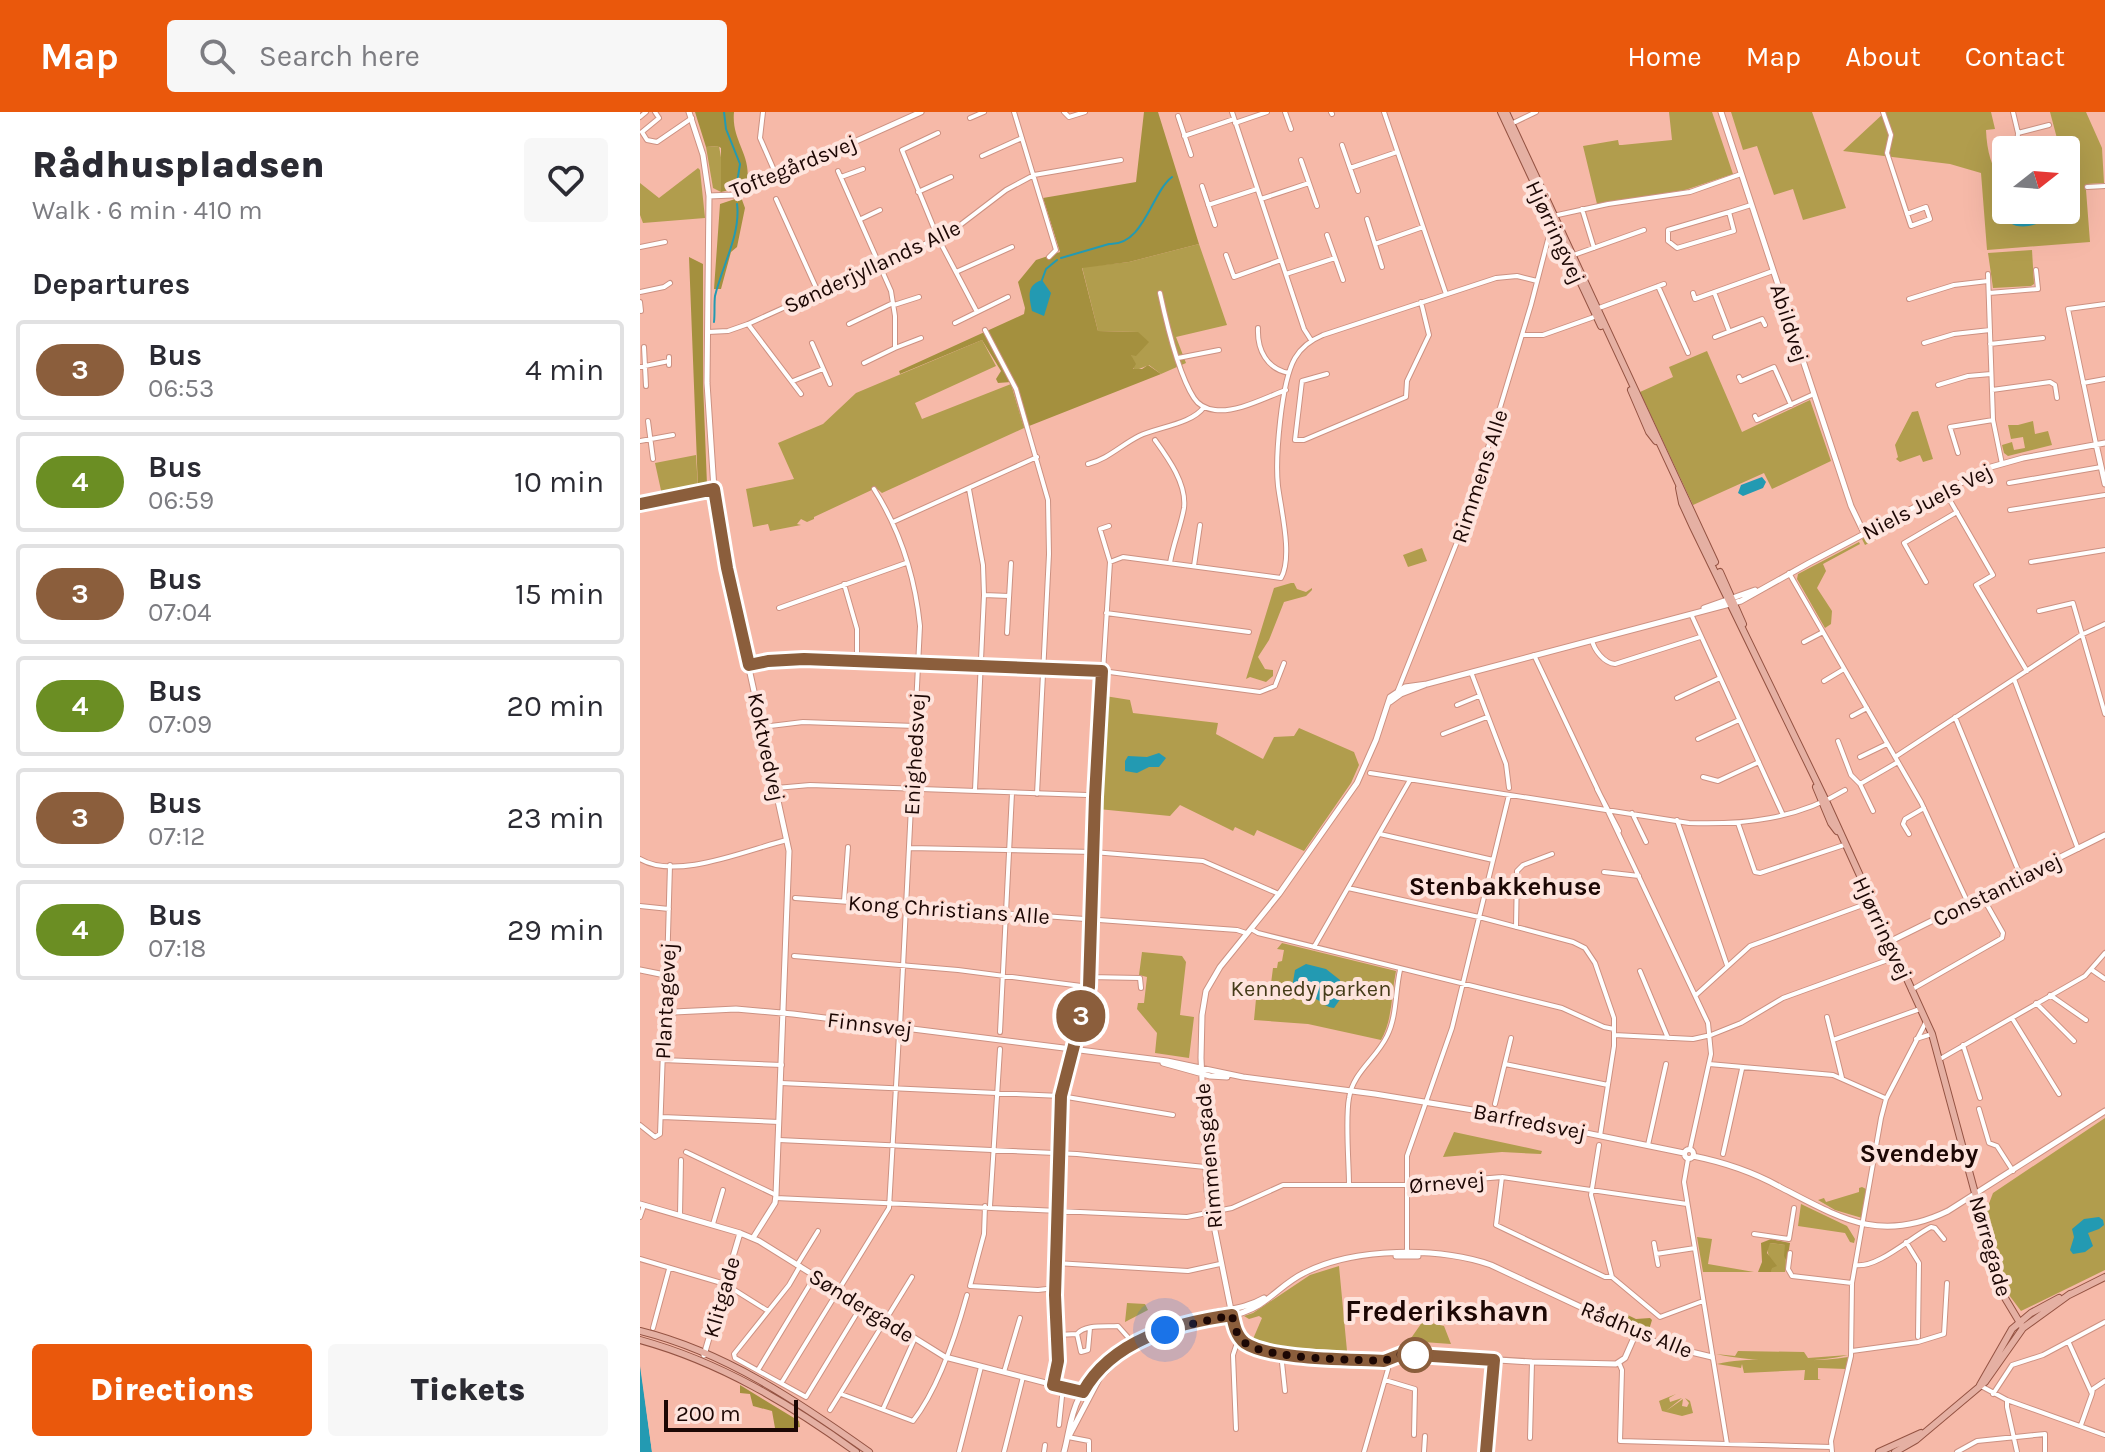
<!DOCTYPE html>
<meta charset="utf-8">
<style>
body{margin:0;font-family:Karla,sans-serif;background:#f7f7f7;color:#2b2b33;height:100vh;display:flex;flex-direction:column;font-size:30px;white-space:nowrap}
*{box-sizing:border-box;margin:0}
p{font-size:26px;color:#7c7c81}
.icon{flex:none;width:44px;height:44px;fill:none;stroke:currentColor;stroke-width:2;stroke-linecap:round;stroke-linejoin:round}
.map{position:relative;flex:1;overflow:hidden}
.sheet{display:flex;flex-direction:column;background:#fff;width:640px}
.sheet>*{flex:none}
.badge{padding:0 16px;border-radius:26px;font-size:28px;line-height:52px}
.needle{width:52px;rotate:73deg}
.tools{position:absolute;left:1352px;top:24px;display:grid;gap:16px}
.tools a{display:grid;place-items:center;width:88px;height:88px;border-radius:8px;background:#fff;box-shadow:0 8px 32px #0002;font-size:40px}
.scale{position:absolute;left:24px;bottom:20px;width:134px;box-sizing:border-box;padding-left:8px;border:4px solid #1c0704;border-top:0;font-size:22px;line-height:28px;white-space:nowrap;color:#1c0704;-webkit-text-stroke:6px #fee4dd;paint-order:stroke}
.you{position:absolute;width:40px;height:40px;margin:-20px;border:6px solid #fff;border-radius:50%;background:#1a73e8;box-shadow:0 0 0 12px #1a73e833}
.map>.badge{position:absolute;translate:-50% -50%;box-shadow:0 0 0 4px #fff}
h2{padding:0 32px;font-size:30px;line-height:72px}
.round{display:grid;place-items:center;flex:none;width:84px;height:84px;border-radius:8px;background:#f7f7f7}
.overview{display:flex;align-items:center;justify-content:space-between;height:136px;padding:0 32px}
h1{font-size:38px;font-weight:800;line-height:60px}
.cta{display:flex;gap:16px;margin-top:auto;padding:16px 32px}
.cta a{flex:1;height:92px;border-radius:8px;background:#ea580c;color:#fff;font-size:32px;font-weight:800;line-height:92px;text-align:center}
.cta a+a{background:#f7f7f7;color:#2b2b33}
ul{padding:0;list-style:none}
li{display:flex;align-items:center;gap:24px;height:100px;margin:0 16px 12px;padding:0 16px;border:4px solid #e1e1e2;border-radius:8px}
li div{flex:1}
li b{display:block;font-size:30px}
li em{font-style:normal}
li .badge{min-width:88px;font-weight:700;text-align:center}
header{display:flex;align-items:center;gap:48px;box-sizing:border-box;height:112px;padding:0 40px;background:#ea580c;color:#fff}
header strong{font-size:38px}
nav{display:flex;gap:44px;margin-inline-start:auto;font-size:28px}
.search{width:560px;height:72px;background:#f7f7f7;display:flex;align-items:center;gap:20px;box-sizing:border-box;padding:0 28px;border-radius:8px;color:#7c7c81;font-size:30px}
main{display:flex;flex:1;min-height:0}
.map>svg:first-child{display:block}
</style>
<header>
<strong>Map</strong>
<div class="search"><svg class="icon" aria-label="search" viewBox="0 0 24 24"><circle cx="10" cy="10" r="6"/><path d="M15 15l6 6"/></svg>Search here</div>
<nav><a>Home</a><a>Map</a><a>About</a><a>Contact</a></nav>
</header>
<main>
<section class="sheet">
<div class="overview"><div><h1>Rådhuspladsen</h1><p>Walk · 6 min · 410 m</p></div><a class="round"><svg class="icon" aria-label="heart" viewBox="0 0 24 24"><path d="M12 20l-8-8c-3-5 5-10 8-4 3-6 11-1 8 4z"/></svg></a></div>
<h2>Departures</h2>
<ul>
<li><span class="badge" style="background:#8b5e3c;color:#fff">3</span><div><b>Bus</b><p>06:53</p></div><em>4 min</em></li>
<li><span class="badge" style="background:#6b8e23;color:#fff">4</span><div><b>Bus</b><p>06:59</p></div><em>10 min</em></li>
<li><span class="badge" style="background:#8b5e3c;color:#fff">3</span><div><b>Bus</b><p>07:04</p></div><em>15 min</em></li>
<li><span class="badge" style="background:#6b8e23;color:#fff">4</span><div><b>Bus</b><p>07:09</p></div><em>20 min</em></li>
<li><span class="badge" style="background:#8b5e3c;color:#fff">3</span><div><b>Bus</b><p>07:12</p></div><em>23 min</em></li>
<li><span class="badge" style="background:#6b8e23;color:#fff">4</span><div><b>Bus</b><p>07:18</p></div><em>29 min</em></li>
</ul>
<div class="cta"><a>Directions</a><a>Tickets</a></div>
</section>
<div class="map">
<svg width="1465" height="1340" viewBox="0 0 1465 1340">
<rect width="100%" height="100%" fill="#f6b9a8"/>
<path fill="#b19d4d" d="M1029 0H1072L1093 62 1045 78 957 92 943 34 978 28 979 33H982L1032 28Z
M1091 0H1172L1206 96 1163 108 1153 77 1134 83 1117 34 1103 38Z
M1245 0H1351L1355 17 1346 18C1347 40 1351 55 1364 73L1366 70V98H1426V38H1404L1419 34 1410 0H1446L1462 36 1464 71 1447 72 1446 78 1450 130 1347 138 1341 61 1310 52 1203 39Z
M79 34 82 51 81 80 73 76 66 35Z
M58 56 60 58 65 106 3 111 0 103V71L19 86Z
M559 132 587 213 536 225 546 251 521 262 509 253 494 259 491 243 498 220 458 219 442 155 489 150Z
M1392 138 1394 172 1391 174 1353 176 1348 141Z
M342 228 356 254 275 291 282 307 371 272 384 316 242 381 236 376 174 405V407L167 410 161 407 157 412 161 413 130 419 128 412 113 415 106 377 154 367 138 331 183 312 216 281Z
M1067 239 1102 320 1170 288 1191 349 1132 377 1124 361 1053 393 1000 280 1033 265 1029 255Z
M1278 299 1293 347 1283 350 1280 343 1260 350 1256 347 1258 345 1255 333 1272 300Z
M1393 309 1395 322 1408 319 1412 333 1368 344 1364 341 1362 333 1372 330 1374 338 1385 336 1383 325 1371 327 1368 313H1378Z
M56 343 58 377 22 383 15 351Z
M1302 385 1305 387 1243 419 1242 424 1225 433 1222 427Z
M1219 430 1220 432 1183 452 1186 459 1177 476 1192 499 1191 512 1185 516 1157 467 1158 462Z
M782 436 787 449 768 455 763 443Z
M651 471H654L657 477 666 480 672 476V478L666 484 644 490 629 528 618 545 625 557 633 558V564L626 570 610 565 606 567 634 476Z
M465 584 490 588 493 601 578 611 576 622 623 647 634 625 654 624 659 616 714 640 719 653 711 671 664 739 617 718 614 724 595 715 593 719 540 693 530 704 458 697Z
M642 831 756 859C751 883 753 907 741 928L668 912 614 908 616 887H629L633 856H637L638 850 642 849 644 838 637 837Z
M502 840 542 844 546 850 540 903 554 905 549 946 515 941 517 921 497 897 498 891H504L507 865 499 863Z
M1465 1006V1158L1381 1199 1369 1183 1345 1102 1353 1081Z
M814 1020 902 1039 901 1042 862 1040 803 1045Z
M1222 1075 1226 1077 1222 1106 1195 1098 1178 1088 1184 1086 1186 1090 1219 1080V1076Z
M1161 1092 1207 1114 1215 1127 1214 1131 1210 1130 1205 1121 1158 1114Z
M1057 1125 1072 1127 1068 1152 1114 1160H1063Z
M1130 1131 1145 1133C1145 1143 1147 1150 1145 1160H1131C1132 1150 1127 1143 1127 1132Z
M699 1154 707 1239 645 1235 613 1227 622 1206 619 1204 609 1207 604 1204 613 1201 670 1163Z
M487 1191 505 1192 508 1198 485 1210Z
M783 1209 804 1214 811 1232 769 1229Z
M1098 1239 1164 1240 1168 1246 1208 1243C1170 1252 1114 1250 1076 1242L1095 1244Z
M1208 1245 1206 1257 1178 1256V1267L1181 1268H1164L1165 1258 1104 1261 1102 1252 1101 1256 1077 1252C1119 1242 1165 1253 1208 1245Z
M1036 1282 1029 1286 1030 1290 1042 1286 1026 1299 1043 1287 1042 1294 1047 1295 1049 1291 1045 1286 1050 1289 1053 1301 1042 1304 1022 1299 1019 1289Z"/>
<path fill="#a4903e" d="M55 0H94C91 30 114 44 106 74L81 80V36L78 34 66 35Z
M504 0H518L559 132 489 150 442 156 458 219 498 220 509 230 496 244 491 243 496 252 493 257H502L508 253 521 262 384 316 371 270 358 271 356 267 361 259 342 228 260 262 259 259 384 202 385 196 378 170 396 148 420 140 403 86 496 70Z
M101 85 105 96 97 135 91 140 81 177H74L80 92Z
M49 145 63 152V271L67 373 58 377Z
M1131 1127 1150 1131 1147 1150 1144 1144 1145 1133 1130 1131 1127 1141 1137 1154 1132 1156 1131 1160H1118L1122 1150 1121 1131Z
M975 1197 996 1207 1010 1206 1012 1208 1008 1221 971 1204Z
M100 1273 159 1309 160 1315 139 1318 135 1316 132 1299 113 1294 110 1282 100 1281Z"/>
<path fill="#239ab2" d="M1366 89V98H1416C1402 118 1357 125 1366 89Z
M402 168 411 181 404 204 392 199C389 185 386 173 402 168Z
M1122 365 1126 370 1123 376 1103 384 1098 381 1101 373Z
M519 641 526 646 519 655H509L497 661 485 659V649L488 644 507 645Z
M666 852 686 857 700 868 701 886 694 896C685 895 684 891 676 887 666 882 660 889 651 882L655 858Z
M1459 1105 1463 1108 1464 1113 1459 1117 1448 1121 1453 1134 1445 1140 1433 1142 1430 1138 1434 1125 1432 1117 1444 1107Z
M0 1254 12 1340H0Z"/>
<path fill="#f6b9a8" d="M0 1250 4 1253 16 1340H12Z"/>
<g fill="none" stroke-linecap="round" stroke-linejoin="round">
<path stroke="#239ab2" stroke-width="2" d="M84 0 86 17 100 52 97 71
M421 146 469 132C504 134 511 81 532 65
M402 168 406 157 417 148
M74 210C75 202 74 192 75 184 82 154 101 122 97 92"/>
<defs>
<path id="minor" d="M123 0 120 26 137 65
M374 0 416 138 409 145
M424 0 429 5 445 0
M592 0 664 217 671 228
M645 0 651 17
M691 0 692 2
M744 0 806 182
M1243 0 1251 23 1247 41 1271 114 1290 107 1286 95 1267 102
M1373 0 1378 21 1377 35
M538 4 551 43
M0 5 6 0
M330 6 344 0
M595 11 627 0
M869 13 896 0
M2 20 7 28 17 30 52 6
M2 20 19 6 15 0
M298 21 262 38 298 126 337 200
M1378 21 1409 13
M544 24 594 7
M702 33 718 79
M1371 38 1377 35 1382 38
M342 44 382 26
M661 48 677 94
M710 56 757 40
M198 59 251 179 255 204V236L281 226
M201 65 223 57
M562 74 575 113
M1447 75 1465 74
M278 80 311 65
M136 87 178 180
M621 87 669 71
M568 93 617 77
M942 97 954 136
M1089 100 1028 118V129L1037 136 1094 119 1089 100 1111 93
M913 104 968 92 1050 80 1101 62
M221 107 240 98
M727 107 742 155
M687 123 703 168
M735 132 783 115
M0 135 25 130
M586 143 594 165 641 148
M931 144 1004 118
M316 160 372 135
M646 162 695 146
M1348 162 1353 308 1362 352
M1018 174 1048 241
M0 180 24 175 30 171
M1074 180 1089 219
M520 181C526 209 539 263 554 286 559 294 567 297 575 298 597 301 626 285 646 278
M1053 181 1055 187 1133 159
M1349 181 1398 177 1396 158
M1269 187 1314 173 1348 169
M0 190 1 199
M254 193 279 185
M959 196 1024 172
M315 211 368 185
M108 212 161 282
M209 212 253 191
M618 216C617 238 627 257 649 261
M345 218 376 277 408 388 409 442 397 682
M68 220 88 219 108 212 311 120 366 78 394 63 481 48
M882 223H903L954 205
M1075 225 1122 207 1125 213
M172 231 190 272
M1284 231 1314 222 1350 218
M1350 232 1403 226
M4 235 6 274
M29 245V253
M538 246 579 238
M224 251 255 236
M0 255 29 249
M687 262 662 269 655 328H664L766 285 767 269 789 223 781 190
M1099 265 1101 269 1134 255 1151 293
M153 269 183 257
M1443 271 1465 267
M1298 273 1328 264 1351 262
M1352 278 1410 270 1415 273 1417 286
M1115 304 1117 308 1174 282
M8 309 13 347
M515 328C528 346 547 372 544 396 541 414 533 432 530 451
M0 329 33 323
M1456 332 1428 197 1465 192
M1318 341 1310 315 1353 308
M448 352C468 347 481 333 499 324 518 315 552 312 564 295
M1369 371 1461 355
M234 377C260 418 275 465 280 514L260 915
M329 377 343 453 344 483 335 678
M1304 378 1353 463 1336 473 1387 559
M1370 398 1465 383
M253 410 397 345
M470 450 483 445 641 466C653 445 641 398 638 374 635 347 641 270 655 246 662 234 671 228 683 223L856 166 877 164 897 169
M1391 450 1465 438
M554 454 560 413
M1149 461 1281 690 1328 791
M1286 470 1264 431 1317 400
M204 472 217 517V549
M344 483 369 484
M139 496 266 451
M1399 499 1433 491 1465 602
M466 501 609 520
M1051 502 1143 703
M367 521 371 451
M952 528C954 538 964 551 975 552L1060 525
M1164 530 1183 520
M894 543 1068 911 1071 942 1050 1037
M109 553 128 549 164 547 462 559 620 580 635 574 644 551
M831 560 866 652 869 676
M1374 567 1438 737
M1184 569 1204 557
M758 578 827 405 891 193 911 116 915 112
M1037 586 1080 566
M817 593 839 584
M1212 604 1227 596
M1315 605 1381 765
M122 615 163 610 275 614
M803 622 847 605
M1058 627 1099 608
M1198 629 1211 663 1220 672 1233 699
M1220 645 1247 632
M1255 645 1441 523 1465 512
M730 661 1049 711C1104 713 1157 707 1205 678
M1063 665 1078 669 1119 650
M1220 672 1258 650
M136 676 170 673 447 683
M957 677 979 719
M992 701 1006 730
M1037 708 1087 853
M1098 711 1115 760 1120 761 1204 733
M740 722 853 748
M1269 722 1263 712 1265 707 1284 696
M270 736 453 740 563 749 639 782
M0 747C37 769 109 737 147 728
M964 760 999 764
M708 776 839 805 933 830 945 836 955 851 974 906V934L960 1024
M155 786 597 818 606 821
M204 789 208 735
M0 794 29 797
M876 815 877 759 883 753 912 742
M611 817 618 821 922 896 964 915 974 917
M674 835 770 668
M154 844 318 858 449 875
M1452 858 1465 867
M1000 859 1028 926
M25 863 27 858 30 753
M449 865 500 866 501 876
M1271 878 1362 826 1363 821 1342 784
M1056 883 1110 834 1231 790
M1410 883 1446 908
M1396 891 1434 929
M1187 905 1202 966
M1372 906 1419 982
M360 920 372 681
M974 923 1053 927 1071 923 1101 911 1143 886 1256 845
M1276 927 1292 922
M1193 928 1280 897
M1323 933 1340 986
M1300 947 1445 864 1465 841
M23 948 142 953
M865 952 968 973
M1069 952 1193 963 1245 986
M141 971 421 984 533 1003
M855 992 871 926
M1339 997 1349 1031 1357 1034 1373 1059
M22 1005 139 1010
M0 1013 15 1025 20 1022 24 911 29 897
M139 1028 437 1042 565 1055
M959 1033 951 1083 972 1165 1020 1205 1063 1189
M1008 1033 1026 952
M46 1040 136 1083
M1083 1042 1102 957
M1048 1047 1044 1070 1087 1332
M862 1065 856 1113 965 1165H972
M709 1073C709 1051 705 1007 709 986 713 960 736 947 747 924 757 904 755 880 760 858
M136 1086 547 1105 592 1096 643 1073H766L862 1065 1047 1092
M345 1094 344 1122 330 1174 398 1178 415 1176
M350 1094 360 937
M40 1103 41 1048
M0 1105 4 1093
M73 1112 83 1078
M1114 1122 1149 1127 1154 1096
M1266 1130 1279 1151 1278 1225
M1014 1131 1016 1142 1055 1136
M767 1140V1044L812 916 869 683
M1150 1141 1148 1157 1152 1164 1212 1171
M1016 1142 1018 1153
M0 1147 85 1172 128 1199
M416 1151 548 1159 580 1152
M157 1153 178 1119
M1215 1153C1237 1157 1271 1125 1291 1115L1295 1116 1304 1127
M160 1154 149 1173 94 1242 95 1246 166 1285 222 1193
M13 1216 29 1157
M450 1216 448 1238 441 1240 437 1222C445 1212 466 1215 478 1214L494 1232
M417 1223 437 1222
M1429 1231 1452 1282 1441 1313
M1212 1239 1278 1230 1304 1222 1307 1171
M641 1241 645 1279
M979 1251 982 1258 980 1329 1191 1335
M118 1258 175 1164
M364 1260 380 1206
M745 1268 775 1277 774 1323
M142 1270 249 1096 259 922
M413 1273 418 1249 415 1186 421 984 449 875 455 685 470 450 460 417 469 414
M1341 1274 1367 1288 1465 1323
M201 1282 273 1309C298 1277 316 1223 327 1183
M1353 1282 1372 1253 1403 1243 1465 1210
M1452 1282 1453 1277 1465 1269
M1367 1288V1295L1377 1340
M243 1297 275 1226
M190 1298 272 1165
M419 1313 423 1275
M596 1317 593 1243 596 1234 602 1228
M428 1325 449 1329V1340
M890 1326 892 1250
M319 1340 341 1255
M364 1340 383 1265
M404 1340 405 1333
M724 1340 748 1257V1248
M784 1340 785 1324
M846 1340 854 1248
M1192 1340 1191 1329 1211 1244 1212 1171 1241 1006 1246 987 1286 910
M1317 1340 1337 1329 1405 1322V1340"/>
<path id="tertiary" d="M49 0 63 43 69 84 67 271 74 377 87 456 149 739 136 1083 135 1091 113 1126
M1081 0 1211 394 1224 421
M69 84 93 83 107 78 281 0
M1456 332 1465 372
M0 392 74 377
M1064 496 1115 478
M787 572 765 575 750 585 736 628 717 671 639 782 580 855 566 879 562 903 561 946 567 1079 594 1213 602 1228 626 1238 744 1249 762 1242 892 1250 976 1252 985 1246 996 1221
M750 590 761 582 787 572 1101 489 1169 451 1351 355 1383 346 1465 331
M1249 830 1465 723
M0 858 25 863 27 894 34 900 96 897 153 902 527 949 603 965 735 982
M523 951 570 964 587 965
M735 982 839 999 1044 1041
M1044.5 1042a4.5 4.5 0 1 1 9 0a4.5 4.5 0 1 1-9 0Z
M1053 1044C1083 1050 1113 1060 1140 1075 1200 1106 1240 1132 1308 1099L1465 999
M0 1092 100 1121 119 1129 305 1245 449 1282
M756 1144H778
M542 1212C563 1212 601 1204 619 1193 635 1183 647 1169 664 1161 715 1135 798 1135 851 1153L1022 1233 1072 1245
M64 1243 100 1121
M429 1324 460 1265 491 1235
M424 1340C429 1322 430 1303 439 1286 465 1239 515 1218 565 1203 585 1197 605 1197 624 1186"/>
<path id="primary" d="M861 0 961 214
M866 0 1075 450
M991 278 1009 320 1016 329
M1039 376 1042 391 1053 415 1186 689 1292 922 1362 1181 1383 1216
M1080 460 1103 512
M1176 675 1191 711 1197 719
M1429 1183 1465 1165
M0 1219C85 1240 159 1290 229 1340
M0 1228C80 1250 150 1292 216 1340
M1340 1273 1372 1217 1391 1201 1419 1186
M1239 1340 1281 1321
M1255 1340 1276 1328 1345 1270 1383 1216 1430 1182"/>
</defs>
<use href="#minor" stroke="#cc9182" stroke-width="6"/>
<use href="#tertiary" stroke="#cc9182" stroke-width="7"/>
<use href="#primary" stroke="#945343" stroke-width="8"/>
<use href="#minor" stroke="#fff" stroke-width="4"/>
<use href="#tertiary" stroke="#fff" stroke-width="5"/>
<use href="#primary" stroke="#e5b0a3" stroke-width="6"/>
</g>
<g fill="none" stroke-linecap="round" stroke-linejoin="round">
<defs>
<path id="line" d="M0 392 74 377 87 456 109 553 128 549 164 547 462 559 455 685 449 875 421 984 415 1183 418 1249 413 1273 443 1280C472 1228 536 1211 592 1203 594 1213 596 1224 605 1231 630 1248 712 1247 744 1249L762 1242 854 1248 846 1340"/>
</defs>
<use href="#line" stroke="#fff" stroke-width="18"/>
<use href="#line" stroke="#8b5e3c" stroke-width="12"/>
<path stroke="#1c0704" stroke-width="8" stroke-dasharray="0 14.4" d="M525 1218 592 1203C594 1213 596 1224 605 1231 630 1248 712 1247 744 1249L762 1242 775 1243"/>
</g>
<circle fill="#fff" stroke="#8b5e3c" stroke-width="4" cx="775" cy="1243" r="16"/>
<g text-anchor="middle" stroke-width="8" stroke-linejoin="round" paint-order="stroke">
<g font-size="22" fill="#1c0704" stroke="#fee4dd">
<text transform="translate(153 54) rotate(-22)" y="8">Toftegårdsvej</text>
<text transform="translate(916 120) rotate(65)" y="8">Hjørringvej</text>
<text transform="translate(232 154) rotate(-25)" y="8">Sønderjyllands Alle</text>
<text transform="translate(1150 211) rotate(72)" y="8">Abildvej</text>
<text transform="translate(839 364) rotate(-72)" y="8">Rimmens Alle</text>
<text transform="translate(1287 389) rotate(-27)" y="8">Niels Juels Vej</text>
<text transform="translate(127 635) rotate(78)" y="8">Koktvedvej</text>
<text transform="translate(274 642) rotate(-87)" y="8">Enighedsvej</text>
<text transform="translate(1357 777) rotate(-26)" y="8">Constantiavej</text>
<text transform="translate(309 797) rotate(4)" y="8">Kong Christians Alle</text>
<text transform="translate(1243 816) rotate(65)" y="8">Hjørringvej</text>
<text transform="translate(25 889) rotate(-87)" y="8">Plantagevej</text>
<text transform="translate(230 912) rotate(7)" y="8">Finnsvej</text>
<text transform="translate(890 1009) rotate(11)" y="8">Barfredsvej</text>
<text transform="translate(568 1044) rotate(-95)" y="8">Rimmensgade</text>
<text transform="translate(807 1070) rotate(-5)" y="8">Ørnevej</text>
<text transform="translate(1351 1134) rotate(74)" y="8">Nørregade</text>
<text transform="translate(81 1185) rotate(-74)" y="8">Klitgade</text>
<text transform="translate(222 1193) rotate(32)" y="8">Søndergade</text>
<text transform="translate(997 1217) rotate(22)" y="8">Rådhus Alle</text>
</g>
<g font-size="22" fill="#453c19" stroke="#fee4dd">
<text x="671" y="884">Kennedy parken</text>
</g>
<g font-size="26" font-weight="bold" fill="#1c0704" stroke="#fee4dd">
<text x="865" y="783">Stenbakkehuse</text>
<text x="1279" y="1050">Svendeby</text>
</g>
<g font-size="30" font-weight="bold" fill="#1c0704" stroke="#fee4dd">
<text x="807" y="1209">Frederikshavn</text>
</g>
</g>
</svg>
<div class="tools">
<a><svg class="needle" viewBox="-14 -14 28 28"><path d="M0-13l5 13h-10z" fill="#e53935"/><path d="M0 13l5-13h-10z" fill="#7c7c81"/></svg></a>
</div>
<div class="scale">200 m</div>
<div class="you" style="left:525px;top:1218px"></div>
<b class="badge" style="left:441px;top:904px;background:#8b5e3c;color:#fff">3</b>
</div>
</main>
